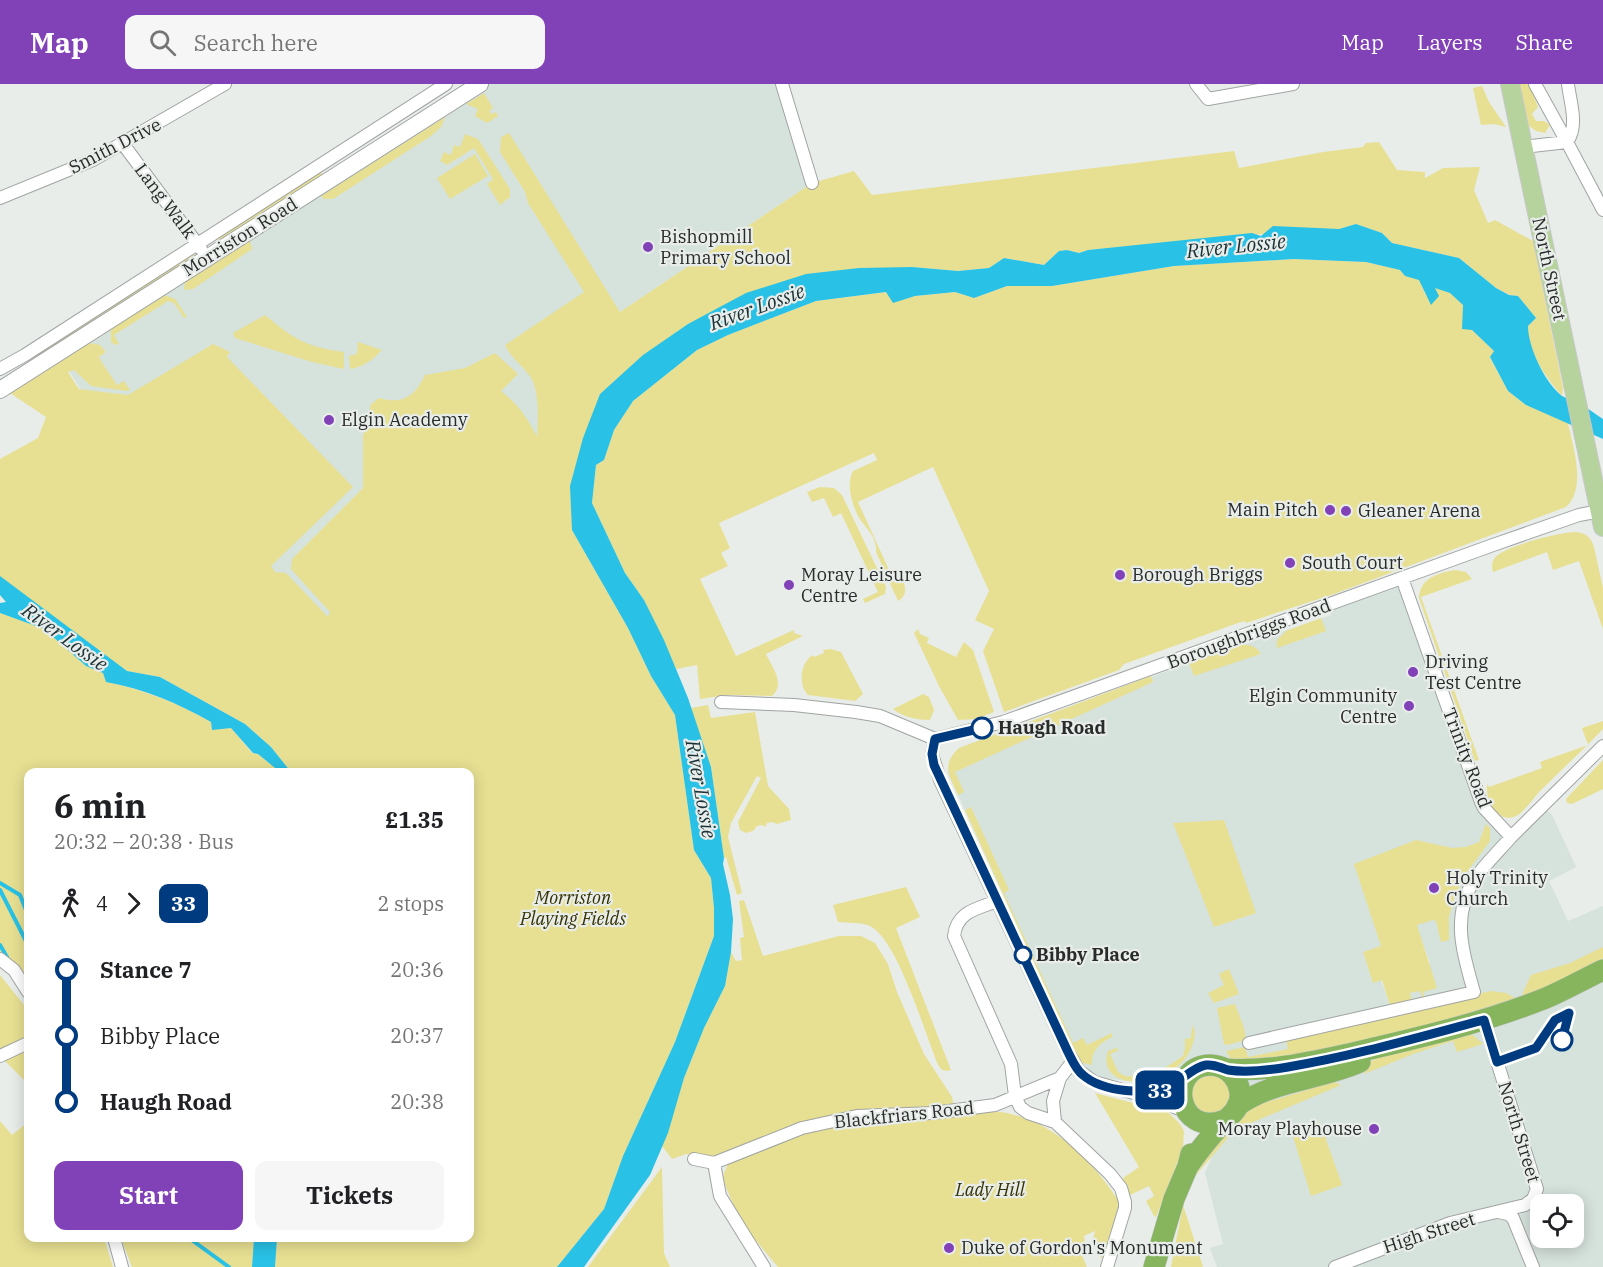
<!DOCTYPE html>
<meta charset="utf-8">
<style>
body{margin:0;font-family:"IBM Plex Serif",serif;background:#f6f6f6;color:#202124;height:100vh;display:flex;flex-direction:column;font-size:22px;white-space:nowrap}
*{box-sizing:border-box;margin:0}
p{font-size:20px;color:#757577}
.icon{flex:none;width:33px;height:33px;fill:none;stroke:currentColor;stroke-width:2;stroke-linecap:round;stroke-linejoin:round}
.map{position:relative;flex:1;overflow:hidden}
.panel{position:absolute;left:24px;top:684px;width:450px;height:474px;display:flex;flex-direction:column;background:#fff;border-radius:12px;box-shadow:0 3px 15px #0003}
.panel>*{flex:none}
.badge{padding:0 12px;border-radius:9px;font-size:21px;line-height:39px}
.buttons{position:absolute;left:1530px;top:1110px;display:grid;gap:12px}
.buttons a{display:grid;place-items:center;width:54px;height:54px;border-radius:12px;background:#fff;box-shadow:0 3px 15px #0003;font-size:30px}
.map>.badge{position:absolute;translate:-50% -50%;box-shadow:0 0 0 3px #fff}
.legs{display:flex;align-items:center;gap:9px;height:66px;padding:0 30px;font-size:20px}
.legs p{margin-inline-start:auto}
.overview{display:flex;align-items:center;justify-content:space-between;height:102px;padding:0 30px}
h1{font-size:33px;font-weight:700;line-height:45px}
.action{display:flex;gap:12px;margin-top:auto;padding:12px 30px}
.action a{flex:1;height:69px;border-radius:12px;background:#8141b7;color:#fff;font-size:24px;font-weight:700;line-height:69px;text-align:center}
.action a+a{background:#f6f6f6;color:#202124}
ul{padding:0 30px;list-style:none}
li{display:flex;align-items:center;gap:21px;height:66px;font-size:22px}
li i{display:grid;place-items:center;width:9px;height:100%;margin:0 8px;background:currentColor}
li i::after{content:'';width:15px;height:15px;margin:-8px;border:4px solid;border-radius:50%;background:#fff}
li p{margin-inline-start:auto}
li:first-child i{background:linear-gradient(#0000 50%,currentColor 0)}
li:last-child i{background:linear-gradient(currentColor 50%,#0000 0)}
header{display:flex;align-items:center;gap:36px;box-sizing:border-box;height:84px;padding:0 30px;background:#8141b7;color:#fff}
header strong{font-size:28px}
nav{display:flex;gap:33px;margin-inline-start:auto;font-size:21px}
.search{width:420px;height:54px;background:#f6f6f6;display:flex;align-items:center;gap:15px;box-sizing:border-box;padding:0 21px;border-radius:12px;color:#757577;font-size:22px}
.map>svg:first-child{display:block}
</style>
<header>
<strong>Map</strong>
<div class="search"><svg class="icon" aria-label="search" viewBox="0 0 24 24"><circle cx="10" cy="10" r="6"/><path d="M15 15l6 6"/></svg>Search here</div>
<nav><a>Map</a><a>Layers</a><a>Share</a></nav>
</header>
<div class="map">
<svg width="1603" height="1183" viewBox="0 0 1603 1183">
<rect width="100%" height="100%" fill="#e8edea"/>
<path fill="#d6e2dc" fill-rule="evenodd" d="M480 0H782L812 99 620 228 431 673 123 370 61 275 483 8Z
M1401 496 1483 726 1509 754 1472 796 1460 827 1458 850 1471 903 1474 901 1464 866 1462 851 1463 829 1471 807 1475 797 1543 723 1552 731 1576 783 1549 797 1568 837 1603 822V1183H1217L1210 1164 1223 1160 1205 1089 1217 1060 1189 1042 1183 1032 1138 998 1102 994 1092 989 1079 978 948 689 950 675 959 664 1175 584 1331 531 1329 522ZM1389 767 1430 879 1393 890 1392 894 1400 920 1390 922 1381 896 1373 899 1363 868 1382 862 1355 780ZM1540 1120H1574V1154H1540Z"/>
<path fill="#e7e092" d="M1519 0H1529L1538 23 1532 30 1536 37H1544L1550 41 1545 49 1536 47 1529 42Z
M1482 2 1489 18 1506 43 1494 40 1481 41 1473 4Z
M484 9 493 24 489 27 491 30 496 28 498 32 487 39 475 32 478 25 466 20Z
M445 33 441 43 431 52 333 115H324L321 112Z
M509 49 620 228 812 99 854 87 872 111 1234 67 1239 84 1323 68 1363 63 1366 59 1379 58 1397 86 1425 88V94L1443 84 1480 83 1474 106 1488 139 1495 136 1533 157 1563 304 1562 312C1545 292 1528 269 1528 242L1536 234 1518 212 1510 211 1496 204 1459 174 1392 159 1382 149 1356 140 1339 145H1318L1088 166 1079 169 1067 166 1059 167 1044 181 1004 174 989 184 958 187 912 183 688 240 643 272 600 310 572 446 628 544 651 592 675 631 694 766 711 794 714 824V852L675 958 623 1072 604 1125 557 1183H275L277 1154H470V688H291L271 663 245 640 160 593 127 587 5 498 0 492V375L38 354 46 333 10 309 89 259 100 261 106 268 99 273 101 277 117 301 124 297 130 306 127 307 91 302 74 286 68 288 79 305 128 311 213 260 230 268 227 273 353 403 271 482 275 488 286 489 328 533 330 528 291 485 292 475 363 404V352L371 320 379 314C403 321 415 312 425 291L465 284 495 269 518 290 501 307C518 320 528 335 537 353 538 336 540 304 529 291 521 280 511 274 505 261L584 208 528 119 525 108 500 68 501 53Z
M465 50 478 55 510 105V113L500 121 487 100 493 95 474 64 447 81 440 77 444 68 451 71 454 61 460 63Z
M475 70 488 92 450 115 437 94Z
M321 88 323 92 218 159 216 157 217 154Z
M250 157 252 165 193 205 184 206 185 198Z
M192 170 196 173 37 274 36 273 35 271Z
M1294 175 1366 178 1400 186 1405 192 1419 195 1426 212 1434 203 1450 209 1463 221 1472 246 1494 267 1490 274 1508 307 1526 321 1568 339C1573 364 1587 403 1566 423L1334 510 1246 539 1245 537 1238 539 1124 580 1119 586 1004 628 983 567 994 545 975 536 989 507 933 383 858 418 895 499 903 496C906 505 907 512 898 517L876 468C877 455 869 447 862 438 853 426 845 401 853 387L877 376 874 369 719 439 730 464 721 469 728 482 700 495 736 572 794 546V549L803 552 766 570C772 583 786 600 772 612L727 611 700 615 697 581 676 585 644 516 625 489 592 419 596 381 604 376 614 346 633 317 697 266 728 251 816 217 887 208 893 218 915 212 955 208 974 214 1007 202H1052L1174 182Z
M164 211 175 215 187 233 184 234 174 219 168 217 114 251 119 260 116 261 111 258V245Z
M265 231C294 255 306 263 344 268V285L312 278 235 254 233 249Z
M358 258 382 266C372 276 364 283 350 285L349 272 357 270Z
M820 403 834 404 842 411 886 503 885 510 865 519 863 515 878 508 841 429 833 433 824 414 812 418 807 408Z
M1573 448C1584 448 1591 452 1594 463L1603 504V545L1579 477 1553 486 1547 468 1493 488C1491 481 1492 475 1498 471 1510 461 1558 449 1573 448Z
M1455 486 1466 488 1472 495 1421 513 1479 676 1475 677 1419 514C1420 494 1438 489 1455 486Z
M0 529 44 545 86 582 103 589 107 598C145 606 177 619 211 638L212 645 231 644 252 669 258 670 280 688H28V906L0 869Z
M1321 534 1326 547 1277 564V556L1286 547Z
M918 545 920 550 929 554 927 559 956 573 964 558 973 566 994 628 976 635 958 636 939 602 914 549Z
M1240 561C1248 560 1257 562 1261 570L1194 592 1189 579Z
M831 565 841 568 863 610 855 617 808 611C798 601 800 578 813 571L814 573 824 569 823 566Z
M1151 592 1153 598 955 688 964 708 958 711C949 691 941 681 959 664Z
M923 610 929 613 934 626 930 636C918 636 902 633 893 625Z
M708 621 711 634 755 628 768 702 789 725 791 736 777 740 772 738 767 739 765 743 762 741 757 742 753 747 746 749 740 746 738 738 761 694 757 692 731 739 728 753 742 809 737 811 726 773 724 774 711 683 691 624Z
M1603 637V645C1582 667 1560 687 1539 708 1532 716 1525 727 1516 732 1508 736 1500 733 1495 727 1489 719 1486 710 1487 700L1489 703 1542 684 1540 678 1588 661 1582 644Z
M1603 676V705L1572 720 1567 719 1566 715Z
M971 723 1009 806 1004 809 1073 959 1083 954 1087 961 1112 949V953C1100 959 1091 966 1092 981L1079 978 965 726Z
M1224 736 1256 829 1214 843 1173 739Z
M1486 740 1490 744V757L1467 788 1455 812 1449 833V856L1441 858 1436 837 1433 836 1417 841 1437 904 1423 908 1425 915H1423L1420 907 1410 909 1412 918 1390 922 1382 896 1373 899 1363 868 1381 862 1354 780 1416 756 1452 764 1466 763 1479 758Z
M906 803 920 833 896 844 951 986 948 987 942 986 938 981C925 950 898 856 870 842 861 838 848 839 838 838L833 821Z
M744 816 763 872 839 852H861L875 859 888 880 897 908 924 970 952 1013 956 1032C960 1032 964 1030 969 1029 982 1027 998 1027 1011 1030 1058 1041 1095 1080 1120 1119L1102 1175 1092 1158 1095 1147 1084 1152 1085 1157 1078 1161 1087 1183H778L741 1139 723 1096 724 1089 729 1078 686 1070 672 1075 662 1062 684 994 704 944 725 902 731 868 736 877 742 876 740 854 744 853 739 817Z
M1603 863V875L1570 894 1521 913 1531 891 1570 879Z
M1229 885 1239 910 1214 919 1208 909 1224 901 1219 890Z
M0 891 28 926V1000L0 972Z
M1491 907 1506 909 1517 915 1458 934 1305 975 1231 976 1226 967 1245 963 1248 973 1288 965 1286 955Z
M1235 920 1244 944 1246 956 1227 961 1224 960 1217 924Z
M1192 941C1196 947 1195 952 1193 959 1178 1008 1094 1010 1108 967L1116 964 1119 966 1110 970 1118 988 1125 992 1151 993 1183 972 1185 964V955L1191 954Z
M1464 951H1473L1483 960 1457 968 1453 957 1413 970 1364 990 1367 981C1384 965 1440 957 1464 951Z
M1192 1010a19 19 0 1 1 38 0a19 19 0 1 1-38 0Z
M1332 997 1341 1001 1239 1044 1231 1050 1191 1097C1206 1074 1234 1033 1258 1021 1266 1017 1276 1016 1284 1013 1301 1008 1317 1003 1332 997Z
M1095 1009 1168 1028 1180 1040 1184 1047 1183 1064 1156 1133 1154 1132 1146 1117 1154 1112 1149 1102 1130 1111 1123 1094 1139 1083Z
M0 1037 12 1051 28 1038V1154H104L113 1183H0Z
M1320 1038 1342 1101 1311 1112 1292 1049 1309 1045 1310 1042Z
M662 1083 664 1169 670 1183H588Z
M1183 1121 1203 1183H1171Z
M121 1154H254L252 1183H132Z"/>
<path fill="#29c1e5" d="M1356 140 1382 149 1392 159 1459 174 1496 204 1509 211 1518 212 1536 234 1528 242C1528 263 1545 299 1562 312 1566 314 1571 316 1575 318 1585 322 1594 329 1603 335V355L1526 321 1508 307 1490 273 1494 267 1472 246 1462 245 1463 221 1450 209 1435 204 1439 212 1431 221 1419 196 1405 192 1400 186 1366 178 1294 175 1174 182 1052 202H1007L974 214 955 208 915 212 893 219 886 208 816 217 728 251 697 266 633 317 614 346 604 376 596 381 592 419 625 489 644 516 664 556 688 614 711 683 724 774 723 780 730 811 733 835 731 868 725 902 704 944 684 994 668 1049 650 1091 584 1183H557L604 1125 623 1072 675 958 714 852V824L711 794 694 766 675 631 651 592 628 544 572 446 570 402 583 354 600 310 643 271 688 240 746 209 806 190 859 184 912 183 958 187 989 184 1004 174 1044 181 1059 167 1067 166 1079 169 1088 166 1252 149 1261 152 1273 142 1339 145Z
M0 492 127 587 160 593 245 640 271 663 291 688H280L258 670 253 669 231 644 212 646 211 638C177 619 145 605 106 598L103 589 86 582 44 545 0 529V519L6 518 0 511Z
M254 1154H277L275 1183H252Z"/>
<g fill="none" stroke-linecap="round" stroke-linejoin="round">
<path stroke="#29c1e5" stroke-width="4" d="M0 799 20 811 28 831
M0 806 26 857 28 866
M0 861 7 873
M189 1154 229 1183"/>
<defs>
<path id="street" d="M782 0 812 99
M1196 0 1208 15 1293 0
M1535 0 1567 58C1579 42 1570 18 1568 0
M123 60 201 165
M1523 63 1567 58 1603 126
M0 114 93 76 225 0
M0 285 25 271 446 0
M721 618 794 621 856 628 880 632 935 655
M935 655 1003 638 1493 461 1579 431 1600 427
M935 655 932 670 940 696 1068 968 1079 987 1094 998 1159 1016 1186 1028
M1511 753 1603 662
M997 817C977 825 957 827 954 852L1011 980 1015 1012 1020 1023 1028 1029 1055 1038 1110 1090 1121 1104 1125 1118V1124L1107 1183
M0 875 14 886 28 908
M1249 959 1474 908C1463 870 1451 833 1474 796 1484 781 1499 767 1511 753L1484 724 1481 718 1402 494
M0 972 28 959
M1142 1007 1160 1006 1187 992
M1055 1038 1053 1017 1060 994
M694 1075 714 1079 802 1044 857 1032 933 1029 995 1021 1060 994 1073 977
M714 1079 720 1112 764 1183
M1498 1128 1508 1130 1513 1134 1533 1183
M114 1154 122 1183
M1335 1183 1450 1139 1525 1121 1533 1115 1537 1105 1484 936"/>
<path id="secondary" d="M0 306 480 0"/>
<path id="primary" d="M1510 0 1603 443"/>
<path id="highway" d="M1226 985C1270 988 1311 978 1353 969 1418 954 1483 939 1546 914 1565 906 1584 895 1603 886
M1237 1022C1273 996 1320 996 1360 978
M1188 1082C1198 1068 1208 1055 1220 1042 1226 1035 1234 1030 1238 1022 1242 1012 1240 1000 1233 992 1227 984 1218 981 1209 981 1165 984 1177 1055 1225 1036
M1154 1183 1174 1115 1188 1082 1191 1070"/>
</defs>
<use href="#street" stroke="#a0a4a2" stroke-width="14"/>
<use href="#secondary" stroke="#a0a4a2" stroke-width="18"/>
<use href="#primary" stroke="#c7c8c8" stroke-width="20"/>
<use href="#highway" stroke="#c7c8c8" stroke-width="22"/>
<use href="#street" stroke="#fff" stroke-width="12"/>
<use href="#secondary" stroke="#fff" stroke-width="16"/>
<use href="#primary" stroke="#b6d39e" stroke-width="18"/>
<use href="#highway" stroke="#86b55e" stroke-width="21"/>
</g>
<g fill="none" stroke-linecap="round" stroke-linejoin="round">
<defs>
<path id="line-1" d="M982 644 935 655 932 670 934 681 1068 968C1072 976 1076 986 1083 991 1102 1008 1149 1012 1171 1001 1183 996 1193 983 1206 981 1215 980 1221 984 1228 986 1247 989 1270 986 1288 983 1354 972 1419 953 1484 936L1497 978 1536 964 1555 936 1569 929 1562 956"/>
</defs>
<use href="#line-1" stroke="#fff" stroke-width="14"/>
<use href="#line-1" stroke="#003b80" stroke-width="9"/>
</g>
<g fill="#8141b7" stroke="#e8edea" stroke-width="2">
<circle cx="648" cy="163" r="6"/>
<circle cx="329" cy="336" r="6"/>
<circle cx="1330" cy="426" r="6"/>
<circle cx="1346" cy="427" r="6"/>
<circle cx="1290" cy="479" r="6"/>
<circle cx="1120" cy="491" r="6"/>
<circle cx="789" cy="501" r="6"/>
<circle cx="1413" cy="588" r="6"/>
<circle cx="1409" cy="622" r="6"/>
<circle cx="1434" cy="804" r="6"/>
<circle cx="1374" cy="1045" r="6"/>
<circle cx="949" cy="1164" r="6"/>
</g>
<g fill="#fff" stroke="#003b80" stroke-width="3">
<circle cx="982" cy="644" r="10"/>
<circle cx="1023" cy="871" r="8"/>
<circle cx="1562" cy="956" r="10"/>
</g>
<g text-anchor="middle" stroke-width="4.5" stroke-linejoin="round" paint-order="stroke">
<g font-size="18" fill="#292b2a" stroke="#e8edea">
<text transform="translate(115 62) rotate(-27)" y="6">Smith Drive</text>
<text transform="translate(165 117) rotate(53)" y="6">Lang Walk</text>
<text transform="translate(240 153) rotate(-32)" y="6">Morriston Road</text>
<text transform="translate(1549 185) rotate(78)" y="6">North Street</text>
<text transform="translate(1249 550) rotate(-20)" y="6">Boroughbriggs Road</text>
<text transform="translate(1467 674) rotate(69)" y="6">Trinity Road</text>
<text transform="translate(904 1031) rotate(-6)" y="6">Blackfriars Road</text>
<text transform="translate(1519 1048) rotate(73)" y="6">North Street</text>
<text transform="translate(1429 1149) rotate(-18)" y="6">High Street</text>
</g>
<g font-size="18" fill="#292b2a" stroke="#e8edea" text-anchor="start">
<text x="660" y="159">Bishopmill<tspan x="660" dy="21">Primary School</tspan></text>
<text x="341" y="342">Elgin Academy</text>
<text x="1318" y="432" text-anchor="end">Main Pitch</text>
<text x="1358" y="433">Gleaner Arena</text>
<text x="1302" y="485">South Court</text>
<text x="801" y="497">Moray Leisure<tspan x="801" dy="21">Centre</tspan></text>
<text x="1132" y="497">Borough Briggs</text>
<text x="1425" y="584">Driving<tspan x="1425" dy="21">Test Centre</tspan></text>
<text x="1397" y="618" text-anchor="end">Elgin Community<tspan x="1397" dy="21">Centre</tspan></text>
<text x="1446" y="800">Holy Trinity<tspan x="1446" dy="21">Church</tspan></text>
<text x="1362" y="1051" text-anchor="end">Moray Playhouse</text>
<text x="961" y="1170">Duke of Gordon's Monument</text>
</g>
<g font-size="18" font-weight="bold" fill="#292b2a" stroke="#e8edea" text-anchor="start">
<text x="998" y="650">Haugh Road</text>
<text x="1036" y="877">Bibby Place</text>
</g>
<g font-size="18" font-style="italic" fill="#363202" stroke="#e8edea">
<text x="573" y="820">Morriston<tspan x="573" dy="21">Playing Fields</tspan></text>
<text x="990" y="1112">Lady Hill</text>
</g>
<g font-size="20" font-style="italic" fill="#1a3138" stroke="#e8edea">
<text transform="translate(1236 162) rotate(-6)" y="7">River Lossie</text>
<text transform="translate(757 223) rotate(-20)" y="7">River Lossie</text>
<text transform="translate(65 553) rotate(36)" y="7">River Lossie</text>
<text transform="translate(701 705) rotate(80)" y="7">River Lossie</text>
</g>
</g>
</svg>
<div class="buttons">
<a><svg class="icon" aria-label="locate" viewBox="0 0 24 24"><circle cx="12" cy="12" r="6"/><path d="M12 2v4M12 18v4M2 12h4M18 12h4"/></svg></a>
</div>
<b class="badge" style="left:1160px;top:1006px;background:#003b80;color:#fff">33</b>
<section class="panel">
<div class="overview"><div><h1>6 min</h1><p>20:32 – 20:38 · Bus</p></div><b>£1.35</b></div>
<div class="legs"><svg class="icon" aria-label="walk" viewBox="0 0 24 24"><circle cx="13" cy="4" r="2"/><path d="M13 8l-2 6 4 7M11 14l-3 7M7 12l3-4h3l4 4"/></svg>4<svg class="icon" aria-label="forward" viewBox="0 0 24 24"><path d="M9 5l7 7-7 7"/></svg><b class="badge" style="background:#003b80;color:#fff">33</b><p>2 stops</p></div>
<ul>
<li><i style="color:#003b80"></i><b>Stance 7</b><p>20:36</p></li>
<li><i style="color:#003b80"></i><span>Bibby Place</span><p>20:37</p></li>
<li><i style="color:#003b80"></i><b>Haugh Road</b><p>20:38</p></li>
</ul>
<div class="action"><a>Start</a><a>Tickets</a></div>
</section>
</div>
